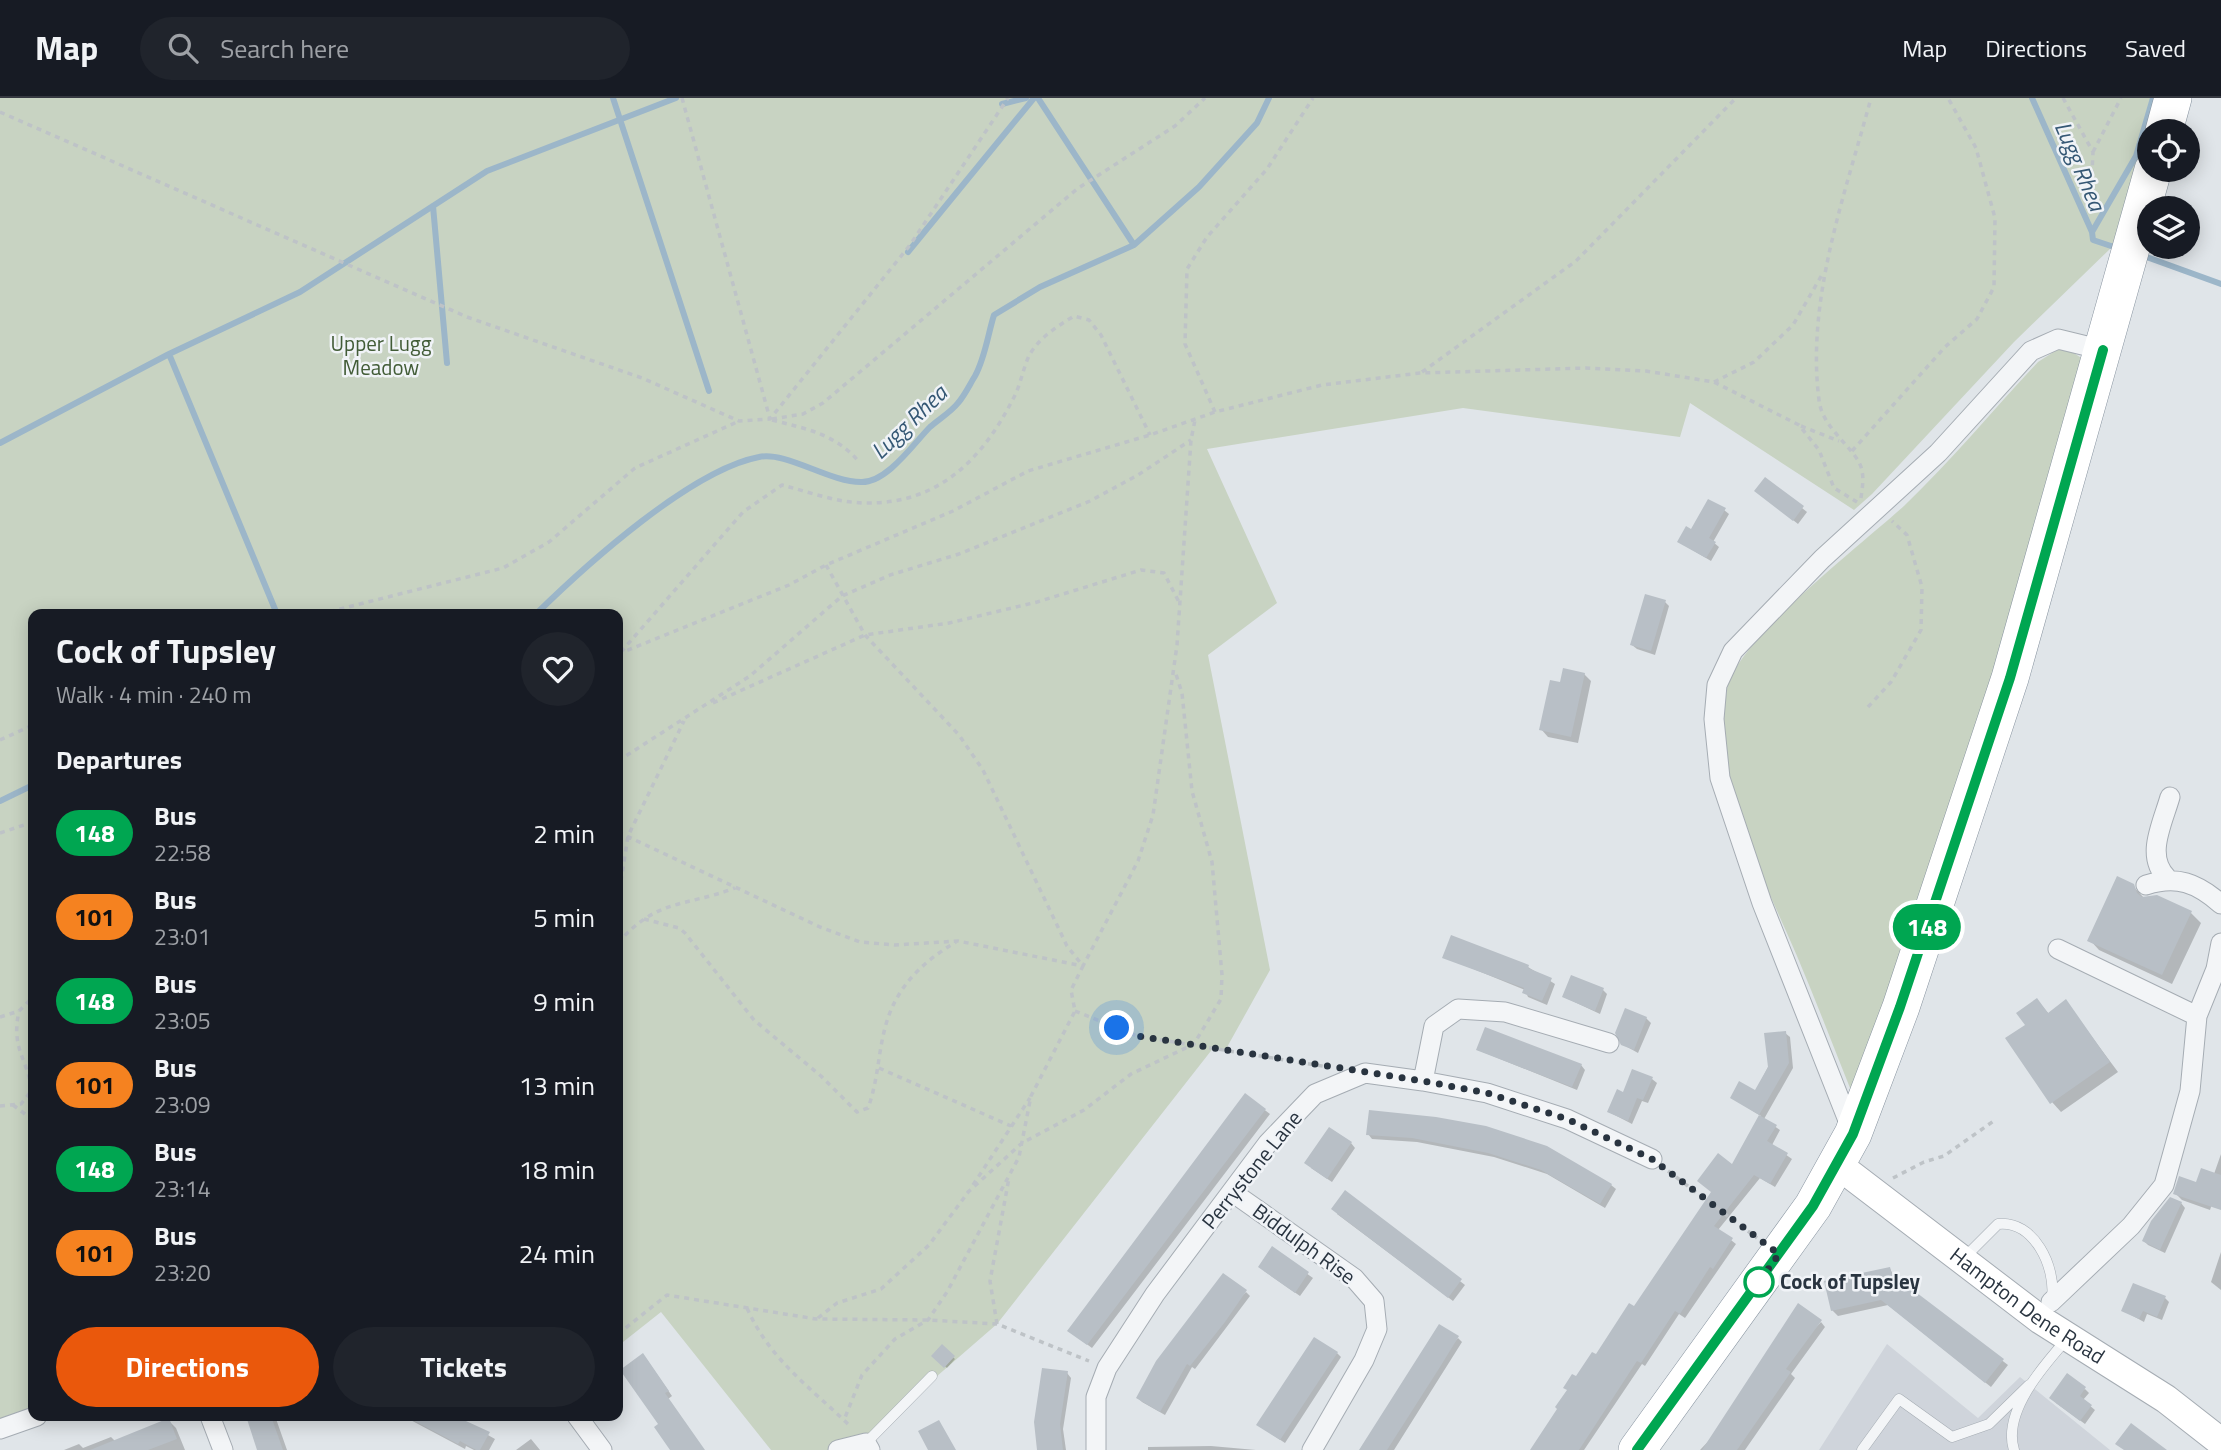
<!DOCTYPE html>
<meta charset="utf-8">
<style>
body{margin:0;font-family:"Titillium Web",sans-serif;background:#20242c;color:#f1f3f6;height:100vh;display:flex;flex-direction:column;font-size:26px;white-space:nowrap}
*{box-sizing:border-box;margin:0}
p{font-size:23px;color:#9ea1a6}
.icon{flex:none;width:38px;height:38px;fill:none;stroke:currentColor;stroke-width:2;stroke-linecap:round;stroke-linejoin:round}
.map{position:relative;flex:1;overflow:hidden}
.panel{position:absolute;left:28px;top:511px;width:595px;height:812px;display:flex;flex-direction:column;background:#171b24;border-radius:14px;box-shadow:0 4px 18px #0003}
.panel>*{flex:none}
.badge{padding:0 14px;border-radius:23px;font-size:24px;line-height:46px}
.controls{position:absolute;left:2137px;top:21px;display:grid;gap:14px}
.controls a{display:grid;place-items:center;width:63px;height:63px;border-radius:50%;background:#171b24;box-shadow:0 4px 18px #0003;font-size:35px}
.you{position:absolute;width:35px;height:35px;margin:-18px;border:5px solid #fff;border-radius:50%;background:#1a73e8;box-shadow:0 0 0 10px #1a73e833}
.map>.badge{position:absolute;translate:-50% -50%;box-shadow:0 0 0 4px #fff}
h2{padding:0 28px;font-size:26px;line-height:63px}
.round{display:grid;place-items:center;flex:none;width:74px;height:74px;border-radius:37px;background:#20242c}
.overview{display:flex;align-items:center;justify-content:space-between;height:119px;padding:0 28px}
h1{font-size:33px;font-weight:700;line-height:52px}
.primary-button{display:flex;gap:14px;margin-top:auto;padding:14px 28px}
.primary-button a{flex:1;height:80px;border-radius:42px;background:#ea580c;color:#fff;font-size:28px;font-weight:700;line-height:80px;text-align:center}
.primary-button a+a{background:#20242c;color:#f1f3f6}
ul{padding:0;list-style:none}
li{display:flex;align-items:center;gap:21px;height:84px;padding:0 28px}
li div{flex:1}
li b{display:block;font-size:26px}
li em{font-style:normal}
li .badge{min-width:77px;font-weight:700;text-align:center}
header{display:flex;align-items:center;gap:42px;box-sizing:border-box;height:98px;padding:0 35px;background:#171b24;border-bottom:2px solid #363941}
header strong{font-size:33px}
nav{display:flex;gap:38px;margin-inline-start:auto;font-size:24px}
.search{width:490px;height:63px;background:#20242c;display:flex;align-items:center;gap:18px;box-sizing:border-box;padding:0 24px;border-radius:38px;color:#9ea1a6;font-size:26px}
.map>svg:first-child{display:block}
</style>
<header>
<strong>Map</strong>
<div class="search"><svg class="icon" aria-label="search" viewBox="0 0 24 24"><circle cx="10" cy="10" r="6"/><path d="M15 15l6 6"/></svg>Search here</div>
<nav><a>Map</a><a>Directions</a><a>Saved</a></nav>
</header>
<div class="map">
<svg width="2221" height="1352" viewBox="0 0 2221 1352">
<rect width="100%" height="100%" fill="#e0e5e9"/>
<path fill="#cfd4db" d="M1887 1246 1978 1320 2020 1279 2110 1352H1819Z"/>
<path fill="#c8d3c2" d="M0 0H2157L2113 148 2014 244 1872 396 1854 412 1690 305 1680 339 1463 310 1207 351 1277 505 1208 557 1270 872 1226 951 1214 949 997 1226 852 1352H771L661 1214 618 1248V516H33V1318H57L0 1338Z
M2063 248 2086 263 1975 642 1854 1000C1835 953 1817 905 1797 858 1762 776 1711 683 1727 591 1735 543 1866 443 1905 407 1952 362 1994 311 2038 264Z"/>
<path fill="#0003" d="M1761 397 1802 410 1807 414 1798 426Z
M1724 412 1729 416 1713 444 1719 449 1711 463 1679 444Z
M1665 504 1669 508 1655 557 1637 551 1632 547Z
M1584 576 1591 583 1578 645 1548 639 1541 631 1561 586Z
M2133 788 2144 800 2156 799 2191 815 2201 825 2172 886 2099 852 2090 842Z
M1444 859 1528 869 1555 886 1547 907 1528 899 1525 892Z
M1603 892 1607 896 1600 916 1564 899Z
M2037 902 2049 916 2066 904 2118 974 2061 1014 2052 1004 2027 928Z
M1646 920 1651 925 1638 955 1622 946Z
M1785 935 1790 939 1793 970 1764 1021 1780 1032 1772 1047 1792 1061 1775 1089 1760 1080 1718 1132 1736 1146 1685 1220 1679 1216 1645 1268 1642 1266 1584 1352H1532L1577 1281 1634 1211 1732 1068 1761 1018 1732 1000 1755 995Z
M1478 952 1581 967 1585 972 1577 992Z
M1652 981 1657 985 1648 1005 1642 1003 1632 1026 1609 1014 1624 996Z
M1245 997 1270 1016 1092 1250 1069 1233Z
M1370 1014 1611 1087 1616 1091 1605 1110 1547 1076 1494 1059 1417 1044 1372 1041 1368 1036Z
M1351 1045 1355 1050 1332 1084 1311 1070Z
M2221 1056V1109L2212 1106 2210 1112 2182 1102 2175 1095 2214 1076Z
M1345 1095 1465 1187 1453 1203 1337 1116Z
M2181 1105 2185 1110 2165 1155 2148 1147 2144 1143Z
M1272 1151 1313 1180 1300 1198 1264 1173Z
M2221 1154V1192L2211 1184Z
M1890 1171 1896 1182 2008 1267 1991 1289 1888 1207 1838 1218 1832 1212Z
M1246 1194 1250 1198 1195 1271 1192 1269 1165 1317 1142 1304 1138 1300Z
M2165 1200 2169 1204 2162 1222 2147 1216 2144 1224 2124 1213Z
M1821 1224 1825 1229 1791 1276 1795 1280 1745 1352H1700Z
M1458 1240 1462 1244 1394 1352H1361Z
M942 1249 955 1261 947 1270 934 1258Z
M1337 1255 1341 1259 1285 1345 1258 1327Z
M647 1262 672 1298 668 1301 703 1352H671L661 1327Z
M1067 1275 1071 1280 1063 1331 1066 1352H1039Z
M2085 1291 2089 1295 2083 1302 2095 1312 2085 1326 2056 1305Z
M247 1318H275L287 1352H259Z
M403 1318H454L495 1341 489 1352H474L466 1348 465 1351Z
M169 1323 176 1330 185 1352H64L79 1346 83 1350 111 1339 115 1343Z
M531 1341 540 1352H516Z
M1211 1348 1256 1352H1148V1349Z"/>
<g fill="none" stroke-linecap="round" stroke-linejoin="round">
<path stroke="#9cb6c9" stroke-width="6" d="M613 0 709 293
M1038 0 1134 147
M2032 0 2092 134 2093 142 2120 151
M1002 6 1026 0
M433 108 447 265
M2092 134 2136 58 2153 0
M908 154 1034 0
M2141 157 2221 186
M0 345 169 256
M277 516 169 256 300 194 487 73 676 0
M536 516C586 467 691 372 759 359 786 353 829 384 861 384 887 385 914 345 930 329 939 321 951 314 958 305 965 297 970 286 975 278 985 260 988 236 994 217L1040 189 1134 147 1199 89 1257 25 1269 0
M0 703 33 687"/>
</g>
<path fill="#b8bfc6" d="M1765 379 1804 408 1793 423 1754 393Z
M1708 401 1726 410 1709 440 1716 444 1706 460 1677 444 1686 428 1691 431Z
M1645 496 1666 502 1651 553 1630 547Z
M1563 570 1585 575 1571 639 1539 632 1550 582 1560 584Z
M2117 778 2134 786 2137 795 2142 799 2157 797 2192 813 2162 877 2087 843Z
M1451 837 1529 867 1528 870 1552 880 1542 903 1522 895 1524 890 1442 860Z
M1571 877 1604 890 1595 913 1562 899Z
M2037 900 2048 915 2066 901 2110 964 2050 1006 2005 940 2025 927 2016 915Z
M1625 910 1647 919 1634 952 1621 947 1615 935Z
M1485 929 1582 966 1572 989 1476 952Z
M1786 933 1789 965 1759 1017 1730 1000 1739 983 1755 992 1768 969 1764 935Z
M1632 971 1653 979 1643 1002 1637 1000 1628 1023 1607 1014 1617 991 1623 994Z
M1245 995 1266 1011 1087 1247 1067 1233Z
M1369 1012 1436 1019 1486 1028 1547 1048 1612 1086 1600 1106 1541 1072 1488 1055 1412 1040 1366 1037Z
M1759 1017 1777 1027 1767 1043 1788 1055 1770 1086 1754 1077 1714 1128 1733 1140 1713 1171 1710 1169 1680 1216 1675 1213 1641 1265 1637 1263 1579 1352H1530L1557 1311 1555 1309 1567 1292 1563 1290 1572 1276 1576 1278 1592 1254 1596 1256 1629 1205 1634 1208 1711 1094 1697 1083 1718 1055 1732 1066Z
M1329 1029 1352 1044 1327 1081 1304 1065Z
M2201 1070 2221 1077V1112L2173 1096 2179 1078 2196 1084Z
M1345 1092 1462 1181 1448 1200 1331 1111Z
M2170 1099 2182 1104 2160 1152 2142 1143 2151 1123Z
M1272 1148 1309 1174 1295 1195 1258 1169Z
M1890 1169 1892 1176 2004 1261 1985 1285 1881 1202 1831 1213 1824 1183Z
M1223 1175 1247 1192 1225 1224 1190 1268 1187 1266 1160 1314 1136 1300 1156 1263Z
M2133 1185 2166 1198 2157 1219 2143 1213 2139 1221 2121 1213Z
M1798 1205 1822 1222 1786 1271 1791 1274 1737 1352H1702Z
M1439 1226 1459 1238 1440 1269 1387 1352H1359Z
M1314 1239 1338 1254 1280 1342 1256 1327Z
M942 1246 955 1258 944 1270 931 1258Z
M643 1255 669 1293 665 1295 705 1352H670L654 1329 658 1326 620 1272Z
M1042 1270 1068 1273 1060 1326 1063 1352H1037L1034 1324Z
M2067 1275 2086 1289 2080 1298 2092 1307 2080 1323 2049 1300Z
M246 1318H271L283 1352H257Z
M405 1318H455L490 1334 480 1352H476L460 1343 458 1346Z
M169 1320 177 1341 148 1352H90Z
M939 1322 956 1352H928L918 1333Z
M2131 1325 2167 1352H2124L2115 1346Z"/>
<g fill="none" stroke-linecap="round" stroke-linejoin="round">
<defs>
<path id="lane" d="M1964 1160 1998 1126C2034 1122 2056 1169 2052 1200
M866 1345 932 1278
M1862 1352 1899 1301 1952 1339 1989 1326 2029 1287
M2014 1352C2002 1314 2044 1267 2067 1241"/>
<path id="street" d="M2167 780C2145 758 2162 727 2170 699
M2146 787C2177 777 2197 785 2221 806
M2197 918 2216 871 2221 845
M1423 983 1434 928 1458 911 1505 914 1609 945
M1853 1035 1762 805 1720 680 1714 621 1717 587 1733 553 1822 461 1938 355 2031 253 2058 241 2103 252
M1232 1094 1354 1180 1374 1203 1377 1231 1364 1262 1312 1352
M2051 1204 2131 1128 2164 1087 2190 993 2197 918 2058 851
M210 1318 223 1352
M577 1318 602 1352
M0 1331 37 1318
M838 1352 866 1345 870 1352
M1096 1352V1299L1107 1270 1155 1196 1268 1045 1315 996 1365 975 1423 983 1487 995 1567 1021 1652 1061"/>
<g id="secondary">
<path id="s1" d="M1838 1067 2041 1222 2166 1301 2221 1344"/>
</g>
<path id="highway" d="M2164 33 2173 0
M1637 1352 1813 1108 1853 1036 1901 909 2010 580 2153 72"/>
</defs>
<use href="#lane" stroke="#a5acb3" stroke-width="11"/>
<use href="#street" stroke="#a5acb3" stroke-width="21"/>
<use href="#secondary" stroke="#a5acb3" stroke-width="30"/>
<use href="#highway" stroke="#8894a0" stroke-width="38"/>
<path stroke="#bec3c7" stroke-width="3.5" stroke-dasharray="5 5" stroke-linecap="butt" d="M682 0 770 321
M2063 0 2093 54 2091 95
M0 14 467 219 642 280 739 323 770 321 910 147 1008 0
M2093 54 2121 0
M1422 274 1576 163 1736 0
M1714 284 1754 264 1793 227 1823 175
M1215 314 1185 246 1187 171 1207 139 1267 71 1313 0
M772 321 803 316 823 305 1077 91 1175 28 1205 0
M772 322C807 331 836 336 860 365
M1801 328 1839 343
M1852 353 1945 249 1977 221 1994 189 1995 120 1976 50 1948 0
M1861 400C1862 391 1864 382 1862 373 1859 352 1822 332 1819 302 1806 201 1845 97 1871 0
M826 467 865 537 959 637 983 672 1067 848 1083 868 1071 892 1075 913 1031 998 1019 1059 947 1194 928 1222 895 1241 862 1277 844 1322
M320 516 503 470 549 444 635 370 737 324
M621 554 743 414 782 387C809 394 838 405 866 405 938 406 982 362 1013 301 1021 287 1023 269 1030 256 1041 238 1058 228 1074 218L1089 222 1101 237 1150 337
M618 556 789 487 826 467 953 413 1028 373 1150 337 1215 314 1322 287 1420 275 1586 270 1646 273 1714 284 1799 327 1819 352 1834 390 1857 404
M713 605 865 537 949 525 1037 504 1141 472 1164 475 1179 504
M1868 609 1891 584 1921 532 1922 489 1907 437 1892 423
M0 642 33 627
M618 663 750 578 842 498 890 477 959 456 1090 403 1138 377 1191 342
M618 734 820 829 860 844 895 847 958 843 1083 868 1138 763 1153 717 1177 547 1191 342 1195 322
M0 735 33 724
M618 803 628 738 684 623
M644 821 679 830 685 835 754 922 821 978 857 1014 868 1010C878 983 878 956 885 930 895 890 922 864 956 844
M618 845C657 800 685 809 735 790
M1075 913 1137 938 1328 969
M0 919 19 913 33 899
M879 970 1011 1028
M13 1007 33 1022
M0 1008 21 1006 32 992C26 958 11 950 19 913
M1668 1073 1757 1140
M1893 1080 1924 1064 1944 1058 1995 1022
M973 1087 1030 1000
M967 1095 1022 1045 1084 1012 1131 976 1194 946 1221 901 1222 877 1212 764 1192 693 1182 595 1175 573
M747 1210C770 1262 810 1289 850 1328
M818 1220 837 1205 881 1191 929 1147 969 1093
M997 1226 990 1183 1009 1080
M618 1236 667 1197 816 1221 928 1222 997 1226 1089 1263"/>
<use href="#lane" stroke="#f3f5f7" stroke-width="10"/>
<use href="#street" stroke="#f3f5f7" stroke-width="19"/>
<use href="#secondary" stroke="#fff" stroke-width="28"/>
<use href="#highway" stroke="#fff" stroke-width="37"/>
</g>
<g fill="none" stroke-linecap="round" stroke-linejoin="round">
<defs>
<path id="line" d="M1637 1352 1813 1108 1853 1036 1900 909 2010 580 2103 252"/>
</defs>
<use href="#line" stroke="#fff" stroke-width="16"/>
<use href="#line" stroke="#00a651" stroke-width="10"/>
<path stroke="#293440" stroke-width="7" stroke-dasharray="0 12.6" d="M1117 930 1138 938 1423 983 1487 995 1567 1021 1652 1061 1779 1156 1759 1184"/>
</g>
<circle fill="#fff" stroke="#00a651" stroke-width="3.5" cx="1759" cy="1184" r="14"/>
<g text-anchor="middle" stroke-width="5" stroke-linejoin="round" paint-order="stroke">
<g font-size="21" fill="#425c37" stroke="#f0f3f7">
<text x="381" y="253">Upper Lugg<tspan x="381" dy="24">Meadow</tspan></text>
</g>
<g font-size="21" fill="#293440" stroke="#f0f3f7">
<text transform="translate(1252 1072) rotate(-51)" y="7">Perrystone Lane</text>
<text transform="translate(1304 1146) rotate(36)" y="7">Biddulph Rise</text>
<text dy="7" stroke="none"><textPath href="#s1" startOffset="236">Hampton Dene Road</textPath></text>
</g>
<g font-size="21" font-weight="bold" fill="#293440" stroke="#f0f3f7" text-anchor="start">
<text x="1780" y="1191">Cock of Tupsley</text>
</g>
<g font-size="23" font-style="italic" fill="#345774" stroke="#f0f3f7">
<text transform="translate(2080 68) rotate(67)" y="8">Lugg Rhea</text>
<text transform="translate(909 324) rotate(-44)" y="8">Lugg Rhea</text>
</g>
</g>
</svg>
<div class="controls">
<a><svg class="icon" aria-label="locate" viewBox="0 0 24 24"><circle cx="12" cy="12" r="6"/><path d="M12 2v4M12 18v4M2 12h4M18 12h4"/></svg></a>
<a><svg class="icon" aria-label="layers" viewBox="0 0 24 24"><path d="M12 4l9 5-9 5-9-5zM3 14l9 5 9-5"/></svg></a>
</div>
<div class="you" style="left:1117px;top:930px"></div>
<b class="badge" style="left:1927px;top:829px;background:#00a651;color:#fff">148</b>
<section class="panel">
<div class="overview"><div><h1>Cock of Tupsley</h1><p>Walk · 4 min · 240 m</p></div><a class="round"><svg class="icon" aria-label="heart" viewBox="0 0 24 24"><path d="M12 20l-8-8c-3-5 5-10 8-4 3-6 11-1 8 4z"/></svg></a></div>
<h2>Departures</h2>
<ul>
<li><span class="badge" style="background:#00a651;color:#fff">148</span><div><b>Bus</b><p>22:58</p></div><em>2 min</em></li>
<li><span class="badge" style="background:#f58220;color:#111">101</span><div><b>Bus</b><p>23:01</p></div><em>5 min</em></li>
<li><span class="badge" style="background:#00a651;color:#fff">148</span><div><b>Bus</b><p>23:05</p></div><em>9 min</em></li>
<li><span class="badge" style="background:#f58220;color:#111">101</span><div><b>Bus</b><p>23:09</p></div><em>13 min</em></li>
<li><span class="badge" style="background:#00a651;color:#fff">148</span><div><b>Bus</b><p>23:14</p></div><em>18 min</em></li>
<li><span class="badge" style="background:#f58220;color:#111">101</span><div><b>Bus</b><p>23:20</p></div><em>24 min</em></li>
</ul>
<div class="primary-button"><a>Directions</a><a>Tickets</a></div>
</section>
</div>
